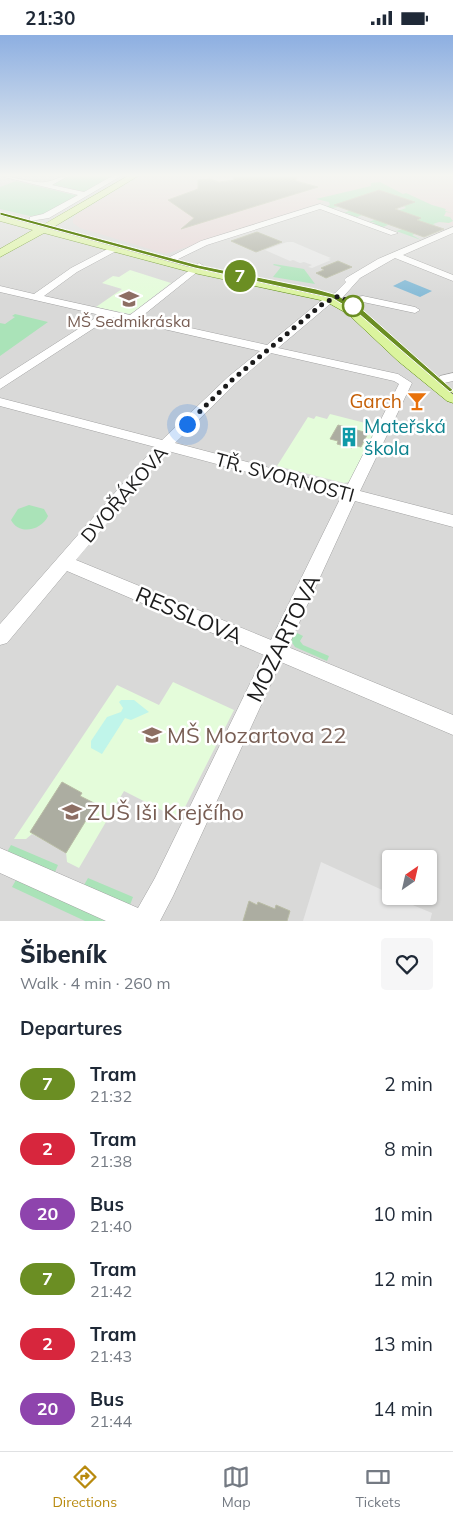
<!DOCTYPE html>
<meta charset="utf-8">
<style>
body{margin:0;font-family:Mulish,sans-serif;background:#f6f6f7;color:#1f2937;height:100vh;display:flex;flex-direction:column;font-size:19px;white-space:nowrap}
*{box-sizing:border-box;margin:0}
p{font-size:16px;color:#747a83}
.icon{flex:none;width:28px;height:28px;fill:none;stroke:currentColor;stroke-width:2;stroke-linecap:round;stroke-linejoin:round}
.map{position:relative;height:886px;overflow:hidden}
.panel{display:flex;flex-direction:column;background:#fff;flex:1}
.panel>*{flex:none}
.badge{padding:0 10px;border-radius:16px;font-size:18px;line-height:32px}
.needle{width:32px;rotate:34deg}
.tools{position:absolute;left:382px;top:815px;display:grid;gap:10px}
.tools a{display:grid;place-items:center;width:55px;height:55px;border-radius:5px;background:#fff;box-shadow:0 1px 4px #0004;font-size:25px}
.you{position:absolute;width:25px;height:25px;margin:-12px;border:4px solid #fff;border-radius:50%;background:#1a73e8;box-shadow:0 0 0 8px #1a73e833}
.map>.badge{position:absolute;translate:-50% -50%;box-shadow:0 0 0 2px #fff}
h2{padding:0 20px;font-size:19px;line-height:45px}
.round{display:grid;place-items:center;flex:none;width:52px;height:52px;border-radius:5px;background:#f6f6f7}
.summary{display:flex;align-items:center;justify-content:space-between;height:85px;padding:0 20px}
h1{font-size:24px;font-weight:800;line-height:38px}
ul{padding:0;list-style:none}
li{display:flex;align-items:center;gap:15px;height:65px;padding:0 20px}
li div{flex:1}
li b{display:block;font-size:19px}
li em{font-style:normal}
li .badge{min-width:55px;font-weight:700;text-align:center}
.status{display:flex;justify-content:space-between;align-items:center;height:35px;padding:0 25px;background:#fff;direction:ltr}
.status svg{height:14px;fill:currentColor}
.tab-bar{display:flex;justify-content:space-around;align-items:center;height:70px;border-top:1px solid #e0e1e3;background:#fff;font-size:14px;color:#747a83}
.tab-bar a{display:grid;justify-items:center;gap:2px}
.tab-bar .selected{color:#b88a0e}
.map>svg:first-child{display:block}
</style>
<div class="status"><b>21:30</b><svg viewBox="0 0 49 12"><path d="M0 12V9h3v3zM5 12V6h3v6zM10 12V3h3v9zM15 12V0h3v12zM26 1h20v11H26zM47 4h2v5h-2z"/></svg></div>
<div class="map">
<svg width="453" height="886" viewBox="0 0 453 886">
<rect width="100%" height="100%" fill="#e8ece1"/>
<path fill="#d9d9d8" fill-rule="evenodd" d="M0 141H453V886H0ZM391 824H429V861H391Z"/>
<path fill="#e5d4d5" d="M141 141H453V191L440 187 422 174 430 172 377 149 166 219 80 193 73 188V184L77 179Z"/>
<path fill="#e4fcda" d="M130 235 171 248 132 278 129 279 96 272 122 254 102 248 113 241 119 242Z
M330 379 373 390 370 395 374 399 349 447 344 448 277 431 308 382 314 384 316 381 327 384Z
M173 647 234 675 179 784 124 756 79 833 67 827 66 817 32 799 26 804H14L117 650 159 670Z"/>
<path fill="#aae3b8" d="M70 141H113L85 157 52 149Z
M16 146 78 161 41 180 30 181 0 174V152Z
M380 147 403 159 406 158 432 170 446 174 445 176 453 178 446 177 444 181 450 182 453 186 449 188 439 187 433 189 435 190 412 200 421 205 396 196 404 194 412 187 421 183 409 179 385 188 388 190 383 192 372 188 376 187H369L406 173 404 171 414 166 403 163 359 179 362 180 357 182 347 179 351 178H344L389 159 379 155 335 170 338 172 332 173 326 172 330 170 329 167 316 164 371 151V148Z
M274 229 304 234 315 249 273 242 281 232 273 230Z
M15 279 48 287 0 321V288L5 289 15 282 12 281Z
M29 470 44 474 48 481C42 495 19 501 11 485L18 474Z
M295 597 303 601 300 606 303 610 329 621 327 626 295 612 291 606Z
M11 810 58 830 55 837 7 817Z
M88 843 133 862 130 870 84 850Z
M16 845 108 886H85L12 852Z"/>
<path fill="#c0f5ea" d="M121 665H134L149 677 131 685 125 683 102 719 91 713V706L107 682 121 677 123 673 119 667Z"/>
<path fill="#84bad6" d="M405 245 432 256 420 262 393 251Z"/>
<path fill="#e7e7e7" d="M287 207H293L321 219 331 223 328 224 331 225 312 233 308 232 312 230 304 227 300 228 293 225 290 226 265 215Z
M321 827 391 859V861L432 878 430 886H303Z"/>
<path fill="#acada1" stroke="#b9bca5" d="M234 141H296V146L318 152 181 194 194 183 168 165 198 154V145L210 144 219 147 234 145Z
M379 155 415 167 395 174 421 183 417 185 444 194 424 202 334 170Z
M257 197 282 207 256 217 231 206Z
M338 226 352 232 326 243 316 238 324 235 321 233Z
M338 390 368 398 361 412 353 410 352 413 337 409 338 406 330 404Z
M62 747 82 758 80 761 96 769 66 818 30 797Z
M249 866 257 870 258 867 275 874 276 870 290 876 287 886H243Z"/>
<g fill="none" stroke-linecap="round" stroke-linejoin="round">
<defs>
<path id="minor" d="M0 141C12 141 36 149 45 147 54 146 59 141 68 141L52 150 84 157 112 141H121L49 183 30 186V182L43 179 78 160Z
M320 169 398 198 391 200 320 174 207 210 168 229 165 230 160 227 201 206Z
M453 192V198L403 220 453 240V246L395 223 360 243 343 262 330 269 278 313 398 339 412 348 360 456 453 480V492L355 466 288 612 453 680V700L281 627 173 861 160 886H106L0 838V813L138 873 155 843 264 620 67 536 7 608 0 610V589L155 412 0 371V363L162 405 228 342 260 316 111 282 0 354V344L100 280 0 257V251L34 259 71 233 115 210 118 211V215L77 237 44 261 130 280 199 228 204 231 202 233 141 282 267 310 322 265 335 258 346 247 344 245 346 243 378 224ZM271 318 394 346 399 349 346 453 175 408 236 348ZM168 416 341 462 271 605 76 525Z
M363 261 415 272 420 275 415 278 363 267 350 269 345 266 346 264Z
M453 338V346L444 348 438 344 440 341Z"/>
<path id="major" d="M128 141H138L52 193 195 231 334 260 358 273 408 320 453 355V368L447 366 398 326 348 279 325 266 194 238 44 198 0 222V214L33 195 0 186V180L41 191Z"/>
</defs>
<use href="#minor" stroke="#a2a2a2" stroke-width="1"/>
<use href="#major" stroke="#56880a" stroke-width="1"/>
<use href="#minor" fill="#fff" fill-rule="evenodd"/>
<use href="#major" fill="#dbf49e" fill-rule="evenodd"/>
<path stroke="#696969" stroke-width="1" d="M0 180 187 231 333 263 361 280 453 359"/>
</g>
<linearGradient id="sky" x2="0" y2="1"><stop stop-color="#8dafe1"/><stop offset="0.53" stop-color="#f5f6f2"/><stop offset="1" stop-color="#f5f6f2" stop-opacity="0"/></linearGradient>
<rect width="453" height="265" fill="url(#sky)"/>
<path fill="#6b8e23" stroke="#fff" d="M0 177 198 230 316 254 337 260 364 276 453 355 450 357 359 279 332 263 195 233 0 180Z"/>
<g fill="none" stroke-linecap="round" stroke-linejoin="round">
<path stroke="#1b1b1b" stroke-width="5" stroke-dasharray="0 9" d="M187 389 232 345 326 266 333 265 338 261 354 269 353 271"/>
</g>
<defs>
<symbol id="school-bare" viewBox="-9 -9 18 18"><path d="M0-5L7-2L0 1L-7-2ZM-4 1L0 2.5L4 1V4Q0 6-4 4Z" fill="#8d6e63" stroke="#fff" stroke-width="2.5" paint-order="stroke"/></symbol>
<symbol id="bar-bare" viewBox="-9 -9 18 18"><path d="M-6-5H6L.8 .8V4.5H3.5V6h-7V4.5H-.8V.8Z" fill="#e8710a" stroke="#fff" stroke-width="2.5" paint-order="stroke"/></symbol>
<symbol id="building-bare" viewBox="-9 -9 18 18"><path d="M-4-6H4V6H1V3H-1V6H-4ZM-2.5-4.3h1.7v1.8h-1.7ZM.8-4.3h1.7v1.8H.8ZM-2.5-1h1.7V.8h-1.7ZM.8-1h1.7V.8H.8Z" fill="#0f9aa8" stroke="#fff" stroke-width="2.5" paint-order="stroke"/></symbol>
</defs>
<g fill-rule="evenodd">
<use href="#school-bare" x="115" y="250" width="28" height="28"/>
<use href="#bar-bare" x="403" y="352" width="28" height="28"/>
<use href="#building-bare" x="335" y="388" width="28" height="28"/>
<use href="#school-bare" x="138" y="686" width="28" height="28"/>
<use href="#school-bare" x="58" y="763" width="28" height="28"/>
</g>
<circle fill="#fff" stroke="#6b8e23" stroke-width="2.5" cx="353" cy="271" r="10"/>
<g text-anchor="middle" stroke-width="5" stroke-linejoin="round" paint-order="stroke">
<g font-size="16" fill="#785e54" stroke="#fff">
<text x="129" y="292">MŠ Sedmikráska</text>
</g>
<g font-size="19" fill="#c56008" stroke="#fff" text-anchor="end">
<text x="402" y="373">Garch</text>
</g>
<g font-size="19" fill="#0d838f" stroke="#fff" text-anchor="start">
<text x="364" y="398">Mateřská<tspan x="364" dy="22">škola</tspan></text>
</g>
<g font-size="19" fill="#1b1b1b" stroke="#fff">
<text transform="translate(285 442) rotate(15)" y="7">TŘ. SVORNOSTI</text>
<text transform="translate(124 459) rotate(-49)" y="7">DVOŘÁKOVA</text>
</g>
<g font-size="22" fill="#1b1b1b" stroke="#fff">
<text transform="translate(189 580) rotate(23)" y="8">RESSLOVA</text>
<text transform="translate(283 603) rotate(-64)" y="8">MOZARTOVA</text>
</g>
<g font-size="22" fill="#785e54" stroke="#fff" text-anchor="start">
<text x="167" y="708">MŠ Mozartova 22</text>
<text x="87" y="785">ZUŠ Iši Krejčího</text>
</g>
</g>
</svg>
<div class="tools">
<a><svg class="needle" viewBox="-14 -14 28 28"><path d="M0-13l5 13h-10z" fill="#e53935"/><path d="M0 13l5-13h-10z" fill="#747a83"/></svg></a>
</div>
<div class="you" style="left:187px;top:389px"></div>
<b class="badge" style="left:240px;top:241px;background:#6b8e23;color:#fff">7</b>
</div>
<section class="panel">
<div class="summary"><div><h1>Šibeník</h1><p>Walk · 4 min · 260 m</p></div><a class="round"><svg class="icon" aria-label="heart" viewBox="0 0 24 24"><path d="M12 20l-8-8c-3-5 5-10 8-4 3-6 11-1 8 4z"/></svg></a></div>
<h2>Departures</h2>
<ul>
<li><span class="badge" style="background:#6b8e23;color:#fff">7</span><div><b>Tram</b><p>21:32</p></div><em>2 min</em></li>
<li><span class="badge" style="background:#d7263d;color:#fff">2</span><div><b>Tram</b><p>21:38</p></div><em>8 min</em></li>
<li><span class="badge" style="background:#8e44ad;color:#fff">20</span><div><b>Bus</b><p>21:40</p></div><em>10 min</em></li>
<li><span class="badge" style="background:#6b8e23;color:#fff">7</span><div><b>Tram</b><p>21:42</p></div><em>12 min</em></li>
<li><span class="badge" style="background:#d7263d;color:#fff">2</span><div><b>Tram</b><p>21:43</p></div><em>13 min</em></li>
<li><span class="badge" style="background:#8e44ad;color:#fff">20</span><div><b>Bus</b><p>21:44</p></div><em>14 min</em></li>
</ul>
</section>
<nav class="tab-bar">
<a class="selected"><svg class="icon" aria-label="directions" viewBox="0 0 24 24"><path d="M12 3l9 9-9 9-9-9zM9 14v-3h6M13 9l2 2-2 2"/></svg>Directions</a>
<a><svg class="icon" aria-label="map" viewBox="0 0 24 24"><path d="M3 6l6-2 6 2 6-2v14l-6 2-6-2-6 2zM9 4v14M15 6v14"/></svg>Map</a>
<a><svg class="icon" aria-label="tickets" viewBox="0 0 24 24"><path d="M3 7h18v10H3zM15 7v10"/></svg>Tickets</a>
</nav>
